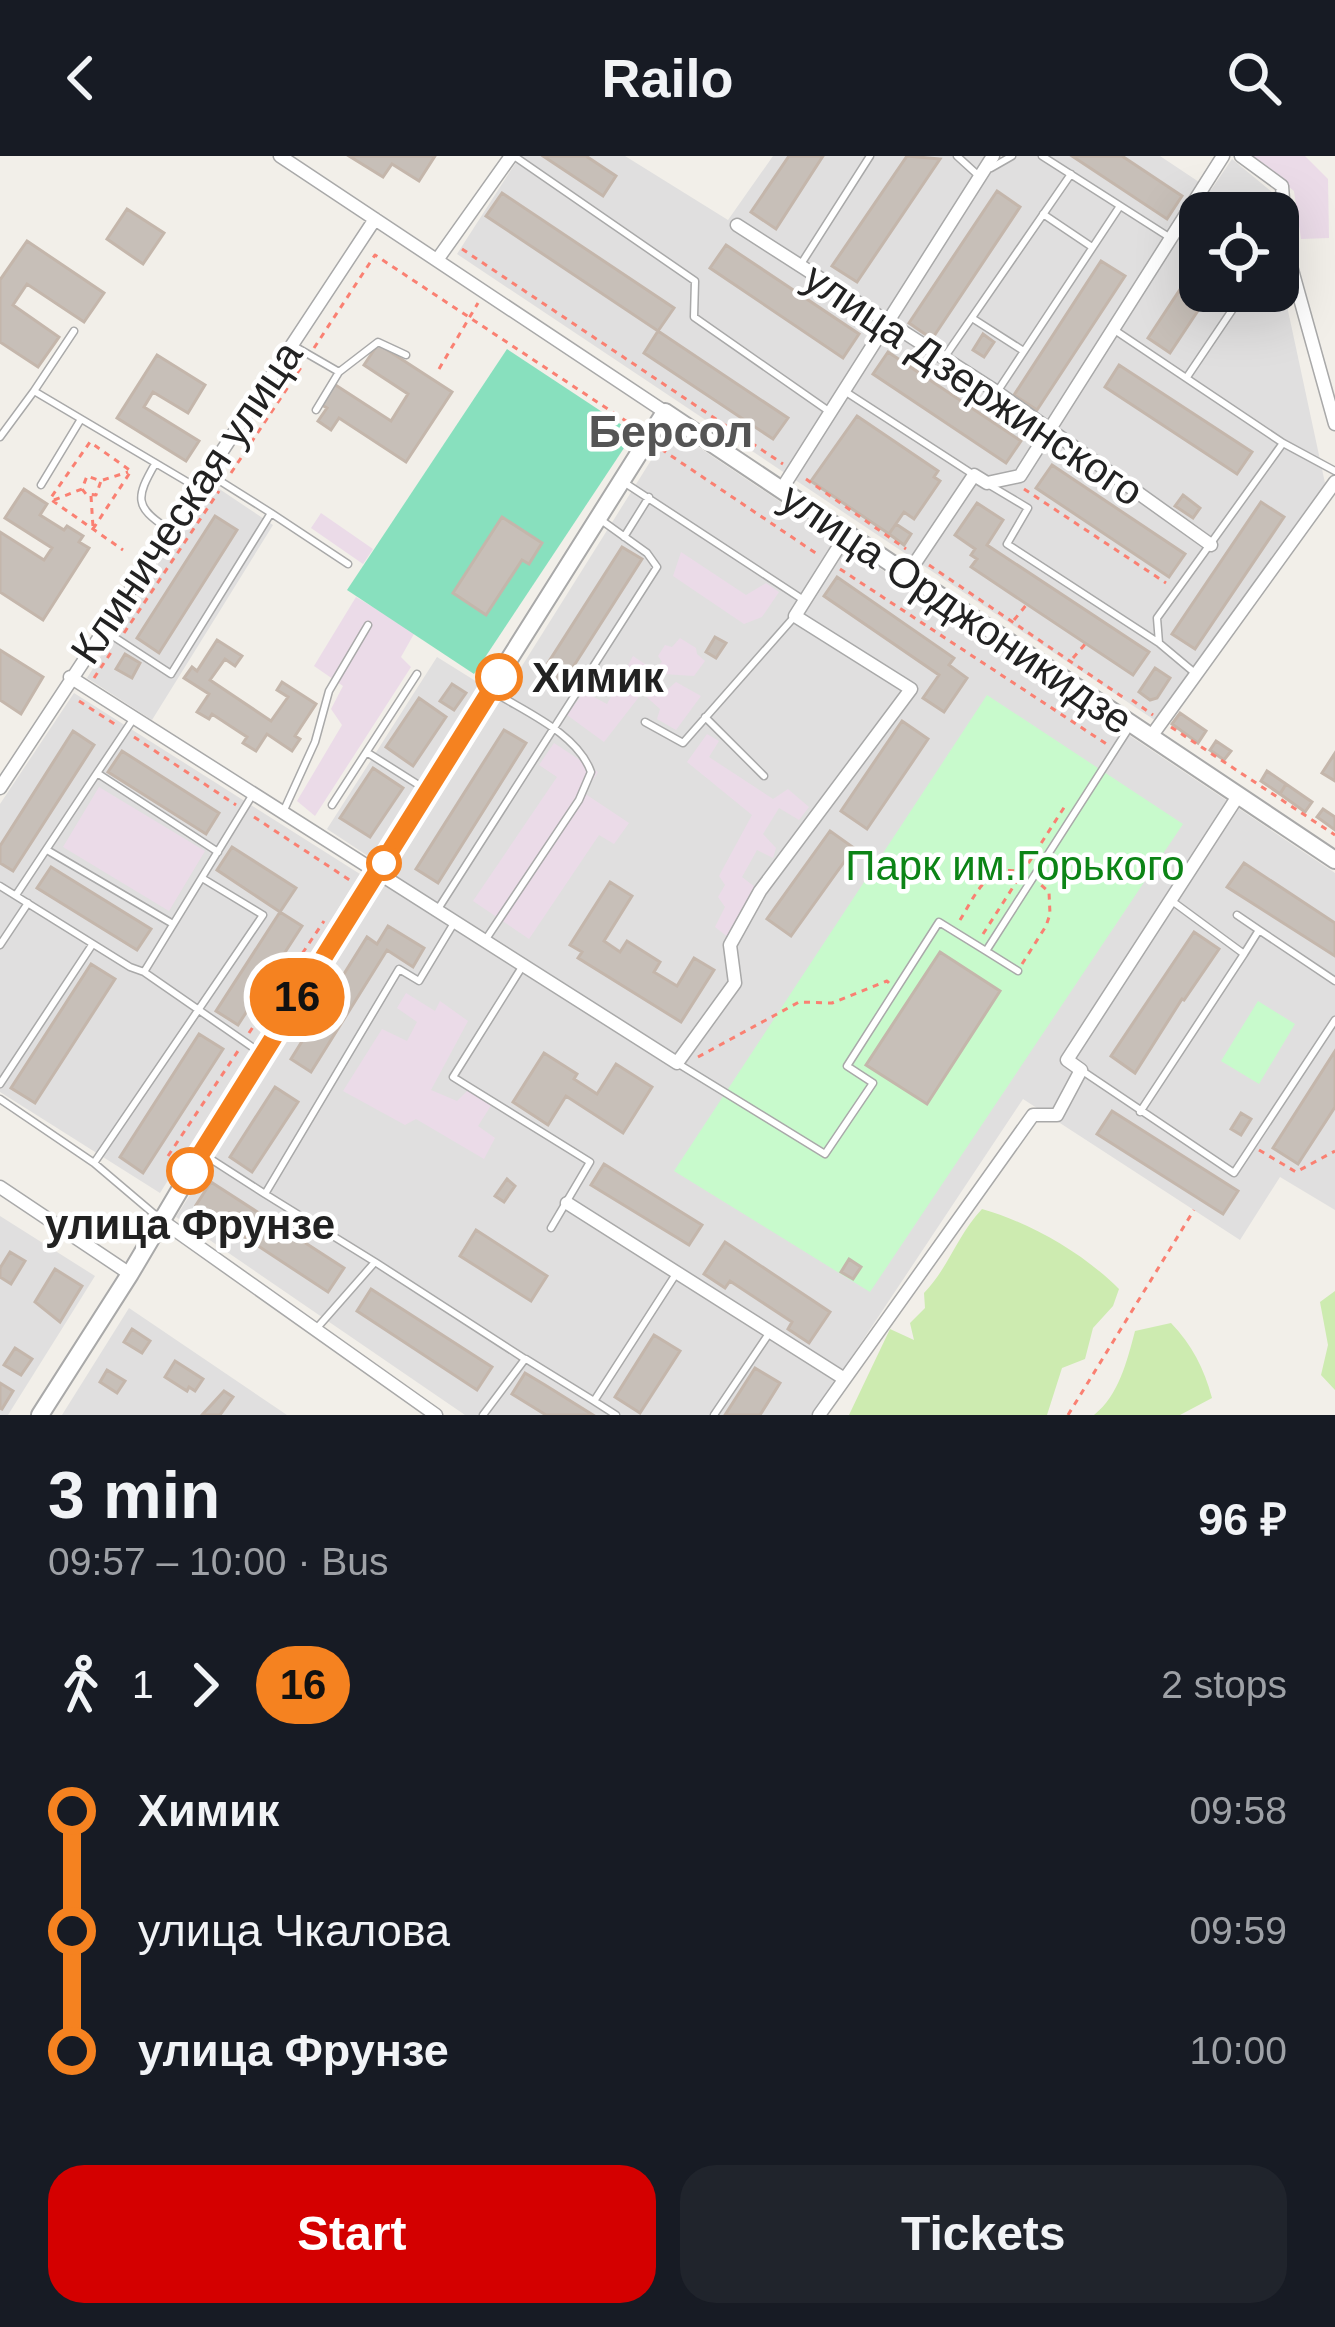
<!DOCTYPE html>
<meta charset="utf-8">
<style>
body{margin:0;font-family:Arial,sans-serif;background:#20242c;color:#f1f3f6;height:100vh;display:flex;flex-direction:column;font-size:45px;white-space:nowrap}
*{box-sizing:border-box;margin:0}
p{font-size:39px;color:#9ea1a6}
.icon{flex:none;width:66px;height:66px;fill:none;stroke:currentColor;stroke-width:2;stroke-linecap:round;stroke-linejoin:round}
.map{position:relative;height:1259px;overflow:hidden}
.side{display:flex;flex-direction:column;background:#171b24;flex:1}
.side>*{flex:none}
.badge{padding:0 24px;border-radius:39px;font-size:42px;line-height:78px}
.tools{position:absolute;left:1179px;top:36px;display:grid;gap:24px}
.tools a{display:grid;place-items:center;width:120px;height:120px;border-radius:24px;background:#171b24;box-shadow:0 12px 48px #0002;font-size:60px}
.map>.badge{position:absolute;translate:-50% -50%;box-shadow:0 0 0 6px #fff}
.legs{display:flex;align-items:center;gap:18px;height:132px;padding:0 48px;font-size:39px}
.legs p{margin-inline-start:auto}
.headline{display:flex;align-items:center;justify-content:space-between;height:204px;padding:0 48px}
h1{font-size:66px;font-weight:600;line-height:90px}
.action{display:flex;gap:24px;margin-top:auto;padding:24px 48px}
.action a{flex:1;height:138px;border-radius:36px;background:#d40000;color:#fff;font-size:48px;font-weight:600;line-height:138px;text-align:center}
.action a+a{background:#20242c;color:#f1f3f6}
ul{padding:0 48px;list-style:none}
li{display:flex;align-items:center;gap:42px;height:120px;font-size:45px}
li i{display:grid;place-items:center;width:18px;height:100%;margin:0 15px;background:currentColor}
li i::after{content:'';width:30px;height:30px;margin:-15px;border:9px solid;border-radius:50%;background:#171b24}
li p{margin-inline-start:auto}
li:first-child i{background:linear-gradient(#0000 50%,currentColor 0)}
li:last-child i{background:linear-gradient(currentColor 50%,#0000 0)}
header{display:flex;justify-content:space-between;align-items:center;height:156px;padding:0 48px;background:#171b24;font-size:54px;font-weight:600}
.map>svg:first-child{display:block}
</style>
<header><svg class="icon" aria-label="back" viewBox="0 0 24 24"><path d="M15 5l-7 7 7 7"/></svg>Railo<svg class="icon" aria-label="search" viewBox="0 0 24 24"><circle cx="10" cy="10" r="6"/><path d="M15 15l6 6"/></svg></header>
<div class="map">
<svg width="1335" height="1259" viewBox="0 0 1335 1259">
<rect width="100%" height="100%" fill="#f2efe9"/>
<path fill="#e0dfdf" d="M520 0H625L728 64 773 0H984L1001 11 1009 0H1160L1211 34 1232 3 1284 46 1278 89V57H1200V135H1278V108L1325 327 1165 571 457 98Z
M682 280 1335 717V1054L1280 1021 1240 1084 1023 943 813 1259H465L176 1061 660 290Z
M209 326 273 369 152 564 87 522Z
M437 501 482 529 371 702 327 673Z
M74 537 360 718 160 1037 0 936V648Z
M0 1060 95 1120 8 1259H0Z
M129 1152 287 1259H62Z"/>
<path fill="#ebdbe8" d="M1249 0H1305L1328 23 1329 82 1301 83 1294 35Z
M321 357 373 393 363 408 311 372Z
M681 396 746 439 766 427 779 436 762 461 744 468 673 420Z
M356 441 415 476 401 501 411 511 315 660 297 645 342 569 331 553 343 530 314 510Z
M680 482 696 492 697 498 705 505 694 520 663 518 656 511 662 506 658 500 665 489 672 491Z
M633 500 648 510 646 521 668 533 676 526 701 540 676 574 657 563 660 553 642 537 604 586 567 559 584 536 607 548Z
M707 578 719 585 709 601 773 643 788 633 809 651 799 664 779 652 763 678 776 692 773 702 757 694 742 721 760 735 729 782 715 771 725 751 718 741 725 729 719 720 752 659 687 606Z
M554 587 598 616 584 637 629 667 614 688 599 679 529 783 473 745 557 621 539 609Z
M99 631 205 695 169 755 63 691Z
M406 837 435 855 440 845 468 865 431 934 457 945 469 933 492 948 478 970 495 982 484 1003 416 963 405 969 343 935 382 873 407 885 417 866 397 852Z"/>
<path fill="#cdebb0" d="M982 1053C1031 1067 1083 1097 1119 1133L1113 1150 1093 1172 1085 1203 1062 1212 1047 1259H849L890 1173 914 1184 910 1167 925 1152 924 1137C949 1111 958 1078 982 1053Z
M1335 1135V1234L1321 1219 1328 1189 1320 1146Z
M1171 1167C1192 1189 1204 1212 1212 1242L1180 1259H1094C1119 1239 1127 1205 1135 1175Z"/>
<path fill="#c8facc" d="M987 539 1183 668 870 1136 674 1015Z
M1258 845 1295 868 1259 928 1221 905Z"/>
<path fill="#88e0be" d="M507 193 634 277 474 518 347 434Z"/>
<path fill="#c7bfb8" stroke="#c4b6ab" stroke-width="3" d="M349 0H435L419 25 392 8 383 21Z
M543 0H586L616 20 603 40Z
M789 0H823L776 73 751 56Z
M907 0 940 3 857 126 832 110Z
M1072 0H1122L1182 40 1167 63Z
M997 35 1020 51 932 183 909 167Z
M502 37 674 152 658 175 486 60Z
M127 53 164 77 143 108 107 83Z
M27 85 104 137 84 166 27 128 13 149 59 181 38 211 0 186V124Z
M726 89 859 178 843 202 710 112Z
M1200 103V135H1211L1170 197 1148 182Z
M1101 105 1125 120 1037 254 1014 239Z
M658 175 788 262 773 283 644 197Z
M983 178 994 186 984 201 973 194Z
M378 188 452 236 406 306 339 262 331 274 318 265 327 252 320 248 334 228 391 265 408 238 364 209Z
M888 196 1021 285 1006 307 873 218Z
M157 199 205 229 188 257 153 236 144 251 199 285 186 305 117 262Z
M1119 209 1252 296 1237 318 1105 231Z
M857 260 938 315 934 321 940 325 914 363 904 356 889 378 811 325Z
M1052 309 1185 398 1169 421 1036 332Z
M24 333 47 348 40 359 64 374 67 370 83 380 79 386 89 392 43 464 0 436V376L44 404 52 392 5 362Z
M1183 339 1200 352 1193 362 1175 350Z
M1261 346 1284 361 1195 493 1172 478Z
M977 347 1003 364 987 389 1149 496 1133 519 971 411 977 403 971 399 975 393 955 379Z
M215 360 237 374 159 497 137 482Z
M502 361 542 387 529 408 522 404 486 459 453 437Z
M896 368 911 378 904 389 889 378Z
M622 391 642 403 559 533 539 521Z
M837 421 954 502 949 509 967 522 944 556 923 542 939 519 824 440Z
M715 481 726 487 716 502 706 496Z
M217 484 242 500 235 510 225 503 210 524 271 565 288 541 277 534 282 526 316 548 295 580 300 583 292 595 267 578 256 595 243 587 247 581 212 558 209 563 197 556 209 538 184 522 192 511 197 515Z
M0 494 43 521 21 558 0 544Z
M125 498 140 507 132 522 116 513Z
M1155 512 1170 522 1157 542 1150 544 1139 536Z
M452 528 466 537 454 554 440 545Z
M419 542 446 561 413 610 386 591Z
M1180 557 1206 575 1198 587 1172 568Z
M902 565 928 583 867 673 841 655Z
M504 574 526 587 438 727 416 713Z
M73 575 94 589 13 715 0 707V690Z
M1216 585 1231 595 1224 604 1210 594Z
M122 595 219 657 206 678 108 616Z
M1335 597V625L1322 617Z
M373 612 403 632 370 681 340 662Z
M1267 615 1286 628 1280 638 1261 625Z
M1286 628 1312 646 1305 656 1280 638Z
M1323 653 1335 661V674L1317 661Z
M830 675 854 692 791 780 767 763Z
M232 691 296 732 280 756 217 714Z
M1244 707 1335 767V800L1227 731Z
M51 711 151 773 137 794 37 732Z
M610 726 632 740 604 785 620 796 627 785 660 806 654 816 677 830 694 802 714 814 681 866 578 802 582 796 570 789Z
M280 756 302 770 238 869 216 855Z
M388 770 424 792 413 811 387 794 311 916 291 903 367 781 377 788Z
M1194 776 1219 793 1184 844 1182 843 1135 917 1111 900Z
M940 796 1000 835 927 948 866 909Z
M91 808 115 823 35 947 11 932Z
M199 878 223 893 143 1017 120 1001Z
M1335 895V951L1298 1008 1273 992Z
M544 897 577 918 574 923 597 938 616 908 652 931 623 977 566 940 548 969 513 946Z
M275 931 298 946 252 1016 230 1001Z
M1112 955 1238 1035 1223 1058 1097 978Z
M1241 957 1251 963 1241 979 1231 973Z
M604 1008 702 1069 689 1089 591 1029Z
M507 1023 515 1030 504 1046 495 1040Z
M211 1026 344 1112 328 1136 196 1049Z
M476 1074 547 1120 531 1145 460 1100Z
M725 1086 830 1156 809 1187 788 1173 792 1166 730 1125 725 1132 704 1118Z
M10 1096 25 1105 11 1128 0 1121V1112Z
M849 1103 861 1111 853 1123 841 1116Z
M55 1113 82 1130 60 1166 35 1146Z
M371 1133 492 1211 477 1234 357 1155Z
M132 1173 150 1185 142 1197 124 1186Z
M654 1179 680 1195 640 1257 615 1241Z
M15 1192 32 1203 21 1219 4 1209Z
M175 1205 203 1223 195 1235 189 1231 187 1235 165 1221Z
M755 1212 780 1227 760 1259H725Z
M107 1214 125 1225 117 1237 100 1226Z
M525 1217 545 1229 593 1259H546L512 1238Z
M0 1227 13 1235 2 1253 0 1252Z
M224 1235 233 1241 220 1259H202Z"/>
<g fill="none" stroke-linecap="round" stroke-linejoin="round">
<defs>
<path id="service" d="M514 0 695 125 694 161 830 256
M957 0 980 21
M1042 0 1169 81
M991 12 1012 0
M1043 58 1092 91
M801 108 870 0
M972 162 1022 194
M74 175 34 235 196 331
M1116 175 1283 287 1335 315
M294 190 339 216 316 254
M944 202 1071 18
M339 216 378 186 406 199
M1187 221 1245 135
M999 233 1120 50
M846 236 974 319
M0 281 34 235
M155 308C136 341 134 351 167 372
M622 325 802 443
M41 329 81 263
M991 330 1028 352 1007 388 1159 487
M271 357 348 408
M624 381 649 341
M105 475 171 518 271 357 209 318
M1196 518 1159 487 1157 462 1283 287
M705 561 764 620
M645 566 683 587 795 460
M368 597 425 633
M97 617 134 562
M332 649 417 518
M284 654 315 586 329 535 368 469
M47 694 173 768
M0 730 130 811 144 816 253 638
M16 739 97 617 218 696
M1172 745 1244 798 1259 774 1335 825
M438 753 657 411 647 397 601 364
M1237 759 1259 774
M486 783 579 644 591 616C577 577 525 556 492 535
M0 789 28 747
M986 795 1018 815
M522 811 453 921 590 1006 551 1072
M144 816 258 895
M677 907 825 998 873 927 847 910 939 766 986 795 1129 572
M1081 914 1234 1017 1335 864
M0 928 92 789
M0 943 94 1007 160 1063
M1140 956 1244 798
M206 1000 265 1038 399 813 419 825 454 767
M94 1007 263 759 202 722
M265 1038 375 1106 316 1173
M375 1106 525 1203 483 1259
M526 1203 594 1245
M616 1259 594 1245 676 1118
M714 1259 770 1176"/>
<path id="minor" d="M280 0 665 256
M1241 0 1282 30 1287 96 1335 268
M737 69 997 236 1211 389
M437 104 511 0
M781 334 993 0
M909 416 974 319 987 327 1020 320 1223 0
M70 521 677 907 735 827 730 789 760 735 911 533 795 460 848 376
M1150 582 1335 326
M0 632 375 63
M0 1031 130 1118
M567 1047 843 1222
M161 1064 436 1259
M819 1259 1033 959H1057L1081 914 1067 904 1238 640"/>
<path id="tertiary" d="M40 1259 130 1118 261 897 665 256 1335 704"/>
</defs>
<use href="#service" stroke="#a9a9a9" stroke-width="9"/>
<use href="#minor" stroke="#a9a9a9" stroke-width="15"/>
<use href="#tertiary" stroke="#a9a9a9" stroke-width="20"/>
<path stroke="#fa8072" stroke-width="3" stroke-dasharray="6 6" stroke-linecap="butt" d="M462 93 783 308
M314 192 375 99 635 271
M439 213 478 147
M661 293 817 398
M231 317 302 210
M806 323 906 393
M103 324 128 316
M1024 333 1166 427
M91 340 93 371
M54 344 82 333 87 320 101 325 96 339 86 338 82 333
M93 373 131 315 90 286 50 343 123 394
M929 409 1127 544
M840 413 1108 589
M1014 464 1027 448
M124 477 219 335
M1073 502 1086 487
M94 522 112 495
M1132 544 1153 559
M79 545 116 569
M1171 571 1335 679
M134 581 236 649
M254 661 351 725
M960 764C975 740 987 707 1021 716
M983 778 1065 650
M1022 808 1046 770 1050 758 1049 736 1039 727
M249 877 324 765
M698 901 799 846 832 847 887 825 890 828
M1259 994 1296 1016 1335 995
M168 1000 238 895
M1068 1259 1194 1054"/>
<use href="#service" stroke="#fff" stroke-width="6"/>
<use href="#minor" stroke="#fff" stroke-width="12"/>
<use href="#tertiary" stroke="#fff" stroke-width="16"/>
</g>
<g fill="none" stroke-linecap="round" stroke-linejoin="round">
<defs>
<path id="line-1" d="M190 1015 499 521"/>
</defs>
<use href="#line-1" stroke="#fff" stroke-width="27"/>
<use href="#line-1" stroke="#f58220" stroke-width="18"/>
</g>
<g fill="#fff" stroke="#f58220" stroke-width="6">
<circle cx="499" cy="521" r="21"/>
<circle cx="384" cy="707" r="15"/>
<circle cx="190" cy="1015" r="21"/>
</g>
<g text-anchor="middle" stroke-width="9" stroke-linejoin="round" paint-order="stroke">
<g font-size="42" fill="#222" stroke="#fff">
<text transform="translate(974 228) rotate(34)" y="15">улица Дзержинского</text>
<text transform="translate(186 346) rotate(-56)" y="15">Клиническая улица</text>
<text transform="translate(957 452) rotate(34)" y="15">улица Орджоникидзе</text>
</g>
<g font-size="42" font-weight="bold" fill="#222" stroke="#fff" text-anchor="start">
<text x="532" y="536">Химик</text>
<text x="190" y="1083" text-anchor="middle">улица Фрунзе</text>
</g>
<g font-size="42" fill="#0c8416" stroke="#fff">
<text x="1015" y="724">Парк им.Горького</text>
</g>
<g font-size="45" font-weight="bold" fill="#555" stroke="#fff">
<text x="671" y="291">Берсол</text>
</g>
</g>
</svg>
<div class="tools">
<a><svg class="icon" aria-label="locate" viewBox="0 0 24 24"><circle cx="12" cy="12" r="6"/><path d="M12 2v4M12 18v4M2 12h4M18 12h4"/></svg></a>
</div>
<b class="badge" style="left:297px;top:841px;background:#f58220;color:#111">16</b>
</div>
<section class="side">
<div class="headline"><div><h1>3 min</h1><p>09:57 – 10:00 · Bus</p></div><b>96 ₽</b></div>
<div class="legs"><svg class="icon" aria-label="walk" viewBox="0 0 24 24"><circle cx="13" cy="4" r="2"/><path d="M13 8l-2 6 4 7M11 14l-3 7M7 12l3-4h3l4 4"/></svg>1<svg class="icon" aria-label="forward" viewBox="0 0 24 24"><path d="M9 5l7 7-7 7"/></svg><b class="badge" style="background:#f58220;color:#111">16</b><p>2 stops</p></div>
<ul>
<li><i style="color:#f58220"></i><b>Химик</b><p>09:58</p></li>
<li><i style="color:#f58220"></i><span>улица Чкалова</span><p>09:59</p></li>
<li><i style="color:#f58220"></i><b>улица Фрунзе</b><p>10:00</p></li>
</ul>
<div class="action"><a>Start</a><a>Tickets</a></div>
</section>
